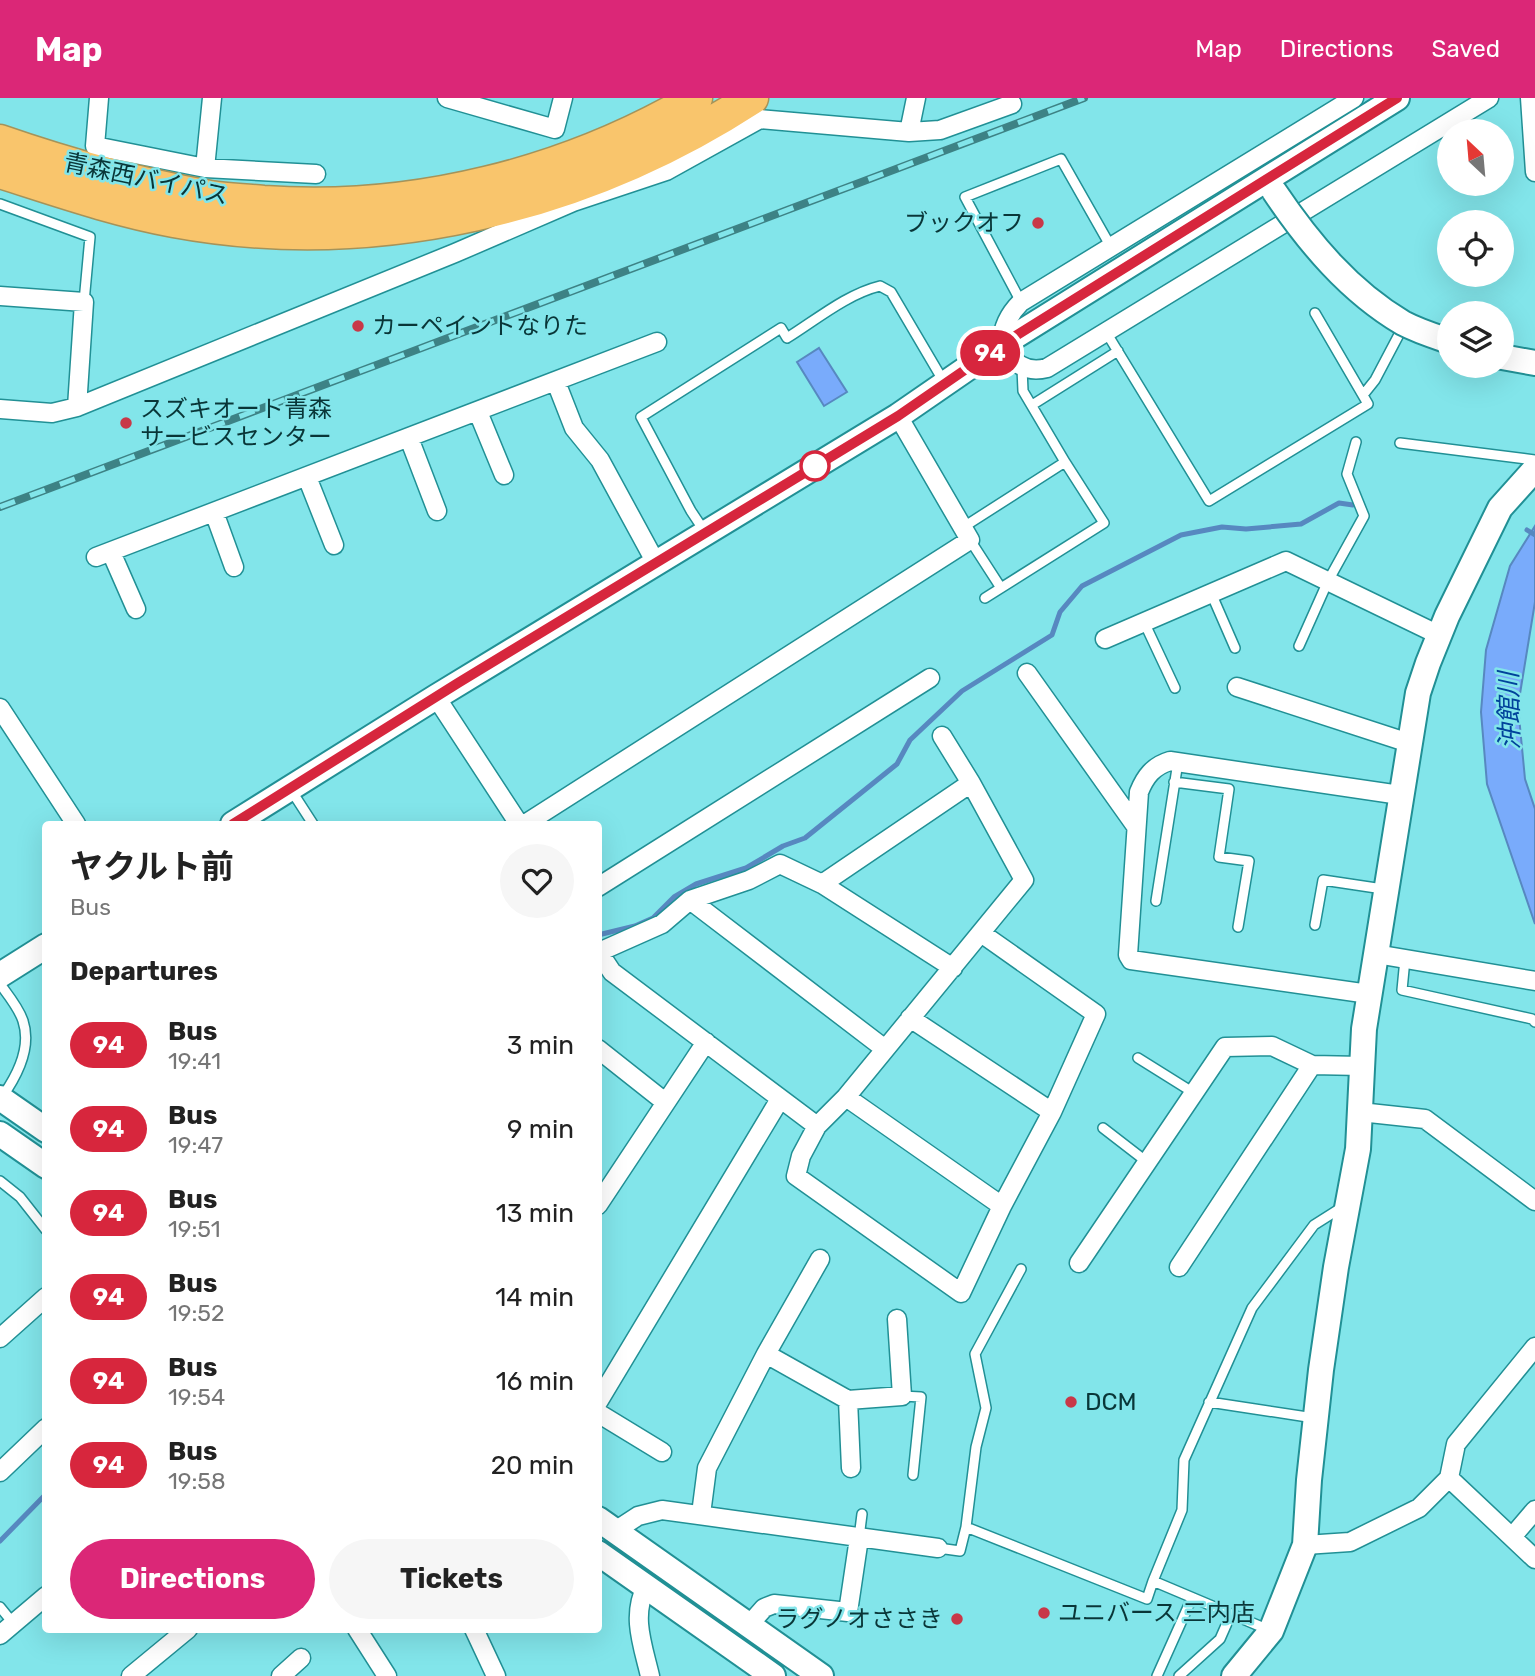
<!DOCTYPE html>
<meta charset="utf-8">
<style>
body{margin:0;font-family:Rubik,"Noto Sans JP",sans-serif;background:#f6f6f6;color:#222;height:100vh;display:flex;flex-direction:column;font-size:26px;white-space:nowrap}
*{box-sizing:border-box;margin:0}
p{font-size:23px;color:#767676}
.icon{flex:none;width:38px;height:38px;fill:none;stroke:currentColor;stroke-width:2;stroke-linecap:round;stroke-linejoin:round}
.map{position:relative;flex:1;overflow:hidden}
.side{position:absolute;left:42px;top:723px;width:560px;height:812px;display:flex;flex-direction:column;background:#fff;border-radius:7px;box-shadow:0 7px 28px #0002}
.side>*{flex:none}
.badge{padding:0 14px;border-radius:23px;font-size:24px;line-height:46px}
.needle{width:46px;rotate:334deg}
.buttons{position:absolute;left:1437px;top:21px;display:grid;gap:14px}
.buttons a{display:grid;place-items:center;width:77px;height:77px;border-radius:50%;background:#fff;box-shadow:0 7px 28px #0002;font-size:35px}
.map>.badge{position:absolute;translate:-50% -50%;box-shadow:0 0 0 4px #fff}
h2{padding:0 28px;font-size:26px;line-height:63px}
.round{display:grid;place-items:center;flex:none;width:74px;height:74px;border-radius:37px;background:#f6f6f6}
.head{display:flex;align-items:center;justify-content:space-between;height:119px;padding:0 28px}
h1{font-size:33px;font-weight:700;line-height:52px}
.cta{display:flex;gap:14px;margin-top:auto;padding:14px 28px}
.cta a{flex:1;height:80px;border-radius:42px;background:#db2777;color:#fff;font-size:28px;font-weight:700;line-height:80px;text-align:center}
.cta a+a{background:#f6f6f6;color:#222}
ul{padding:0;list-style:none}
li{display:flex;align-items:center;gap:21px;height:84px;padding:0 28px}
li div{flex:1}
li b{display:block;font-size:26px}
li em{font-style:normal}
li .badge{min-width:77px;font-weight:700;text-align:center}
header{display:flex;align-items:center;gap:42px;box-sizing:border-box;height:98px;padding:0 35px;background:#db2777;color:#fff}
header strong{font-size:33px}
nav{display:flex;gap:38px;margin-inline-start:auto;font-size:24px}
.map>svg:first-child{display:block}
</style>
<header>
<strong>Map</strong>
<nav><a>Map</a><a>Directions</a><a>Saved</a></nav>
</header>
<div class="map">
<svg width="1535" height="1578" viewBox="0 0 1535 1578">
<rect width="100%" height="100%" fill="#82e5ea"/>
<path fill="#79abfb" stroke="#5788c0" stroke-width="2" d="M819 250 847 294 824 308 797 264Z
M1535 428V504L1518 608 1525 681 1535 711V826L1487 686 1481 614 1486 552 1510 468Z"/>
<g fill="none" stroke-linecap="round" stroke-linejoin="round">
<path stroke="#5788c0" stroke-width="5" d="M1527 432 1535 437
M598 837 635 828 653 820 674 799 696 786 746 770 783 748 805 740 897 666 910 642 962 593 1052 537 1060 514 1082 488 1181 437 1222 429 1246 431 1301 426 1339 405 1353 407
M0 1443 46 1396"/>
<defs>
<path id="lane" d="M0 106 90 139 84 204
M1021 204 965 99 1061 61 1111 149
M1106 234 1209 403 1368 306 1315 215
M1022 270 1023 293 1065 364
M1363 297 1375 282 1404 227
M1032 307 1118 253
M1400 345 1535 362
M962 430 1065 364 1104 425 985 500
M705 434 691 413 641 319 781 230 787 240C816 222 847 196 880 188L891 194 944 284
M970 442 1001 490
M1211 495 1235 550
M1144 524 1175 590
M1299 548 1328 483 1364 418 1347 376 1356 344
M1174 684 1229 691 1219 759 1249 763 1238 829
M291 692 313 726
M1156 803 1178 664
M1315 827 1323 782 1383 791
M1405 861 1402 892 1532 921 1535 924
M0 886C8 897 19 910 23 923 32 950 17 978 2 999
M1138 960 1194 995
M1103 1030 1147 1064
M0 1083 20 1099 46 1132
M1021 1171 975 1256 986 1310 976 1349 966 1429 1147 1501 1153 1483 1269 1532
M902 1298 921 1299 913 1377
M1209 1304 1314 1320
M859 1440 862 1416
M938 1450 960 1453 966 1429
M1153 1483 1182 1412 1184 1362 1252 1210 1314 1127 1344 1108
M0 1509 13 1525
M1157 1578 1192 1500
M1179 1578 1220 1541 1231 1516"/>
<path id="street" d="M99 0 95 48 205 70 316 76
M447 0 555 31 563 0
M1354 0 1021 204C1008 217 1003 229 1001 247 1014 264 1024 276 1047 270L1489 0
M1530 0 1535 74
M909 34 916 0
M205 70 212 0
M0 198 84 204 77 309
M556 284 574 330 600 362 656 465
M0 311 52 315 77 309 455 155 573 104 666 73 760 21 909 34 940 32 1012 6
M478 314 504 377
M409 340 437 413
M307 379 334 447
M214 414 234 469
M111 454 136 511
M96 459 657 244
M1105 541 1286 463 1439 537
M1027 575 1135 727
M1237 589 1409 645
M436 599 519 726
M0 610 76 726
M525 726 970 442 898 318
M822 786 953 870
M598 789 930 580
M690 802 749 782 780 766 822 786 971 685 942 638
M598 853 612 874 817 1028 846 999 1024 782 971 685
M599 854 662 826 690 802 885 951
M1376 856 1535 883
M1369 896 1131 862 1128 857 1139 694C1145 679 1153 668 1170 663L1400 697
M910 920 1052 1014 1096 916 981 835
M598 951 665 1004
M1360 1014 1425 1021 1535 1103
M817 1028 801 1058 796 1078 961 1195 1002 1108 846 999
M598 1107 706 944
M1002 1108 1052 1014
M1079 1165 1225 949 1272 948 1312 967
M1179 1169 1312 967 1362 968
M0 1240 46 1199
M766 1256 848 1302 851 1370
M848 1302 902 1298 897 1221
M598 1304 780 1001
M598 1315 662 1354
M0 1374 46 1330
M1449 1380 1535 1461
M701 1416 707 1370 766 1256 820 1161
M615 1433 638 1418 662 1412 938 1450
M1512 1439 1535 1412
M1305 1447 1350 1444 1419 1410 1449 1380 1456 1346 1535 1249
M646 1489C631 1518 643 1548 650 1578
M749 1527 764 1510 774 1506 848 1514 859 1440
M357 1531 387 1578
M474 1531 496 1578
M0 1537 46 1498
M131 1578 188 1531
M281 1578 301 1560"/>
<path id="secondary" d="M1502 259 1535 265
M233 726 436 599 898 318 1001 247 1397 0
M0 877 46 848
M0 1000 46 1032
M0 1036 46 1068
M598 1421 821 1578
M598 1455 773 1578
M1234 1578 1271 1533 1305 1447 1309 1382 1321 1272 1336 1169 1358 1051 1364 931 1418 595 1428 565 1447 518 1500 410 1535 371"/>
<path id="highway" d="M0 43C69 67 139 86 210 99 228 102 246 102 263 104 413 115 567 76 696 0
M0 74C57 92 114 112 174 123 374 160 583 110 752 0"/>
</defs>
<use href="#lane" stroke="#219095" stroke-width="12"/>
<use href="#street" stroke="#219095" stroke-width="21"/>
<use href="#secondary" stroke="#219095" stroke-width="28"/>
<use href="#highway" stroke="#a5935a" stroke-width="35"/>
<use href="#lane" stroke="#fff" stroke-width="9"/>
<use href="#street" stroke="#fff" stroke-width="18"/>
<use href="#secondary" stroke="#fff" stroke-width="24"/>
<use href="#highway" stroke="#f9c56c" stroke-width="32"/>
<defs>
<path id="rail" d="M0 409 1084 0"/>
</defs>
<use href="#rail" stroke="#3d8285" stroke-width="8"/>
<use href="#rail" stroke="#82e5ea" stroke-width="5" stroke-dasharray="16" stroke-linecap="butt"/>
<defs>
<path id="secondary-bridge" d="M1274 93C1309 145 1349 193 1403 225 1418 233 1434 238 1449 243"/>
</defs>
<use href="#secondary-bridge" stroke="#219095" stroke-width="28" stroke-linecap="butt"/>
<use href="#secondary-bridge" stroke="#fff" stroke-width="24"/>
</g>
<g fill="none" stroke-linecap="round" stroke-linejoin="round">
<defs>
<path id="line" d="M233 726 458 585 898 318 1001 247 1397 0"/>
</defs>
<use href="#line" stroke="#fff" stroke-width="16"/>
<use href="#line" stroke="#d7263d" stroke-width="10"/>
</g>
<g fill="#c83848" stroke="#82e5ea" stroke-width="2.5">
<circle cx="1038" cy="125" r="7"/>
<circle cx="358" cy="228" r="7"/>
<circle cx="126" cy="325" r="7"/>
<circle cx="1071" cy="1304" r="7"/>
<circle cx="1044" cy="1515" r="7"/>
<circle cx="957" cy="1521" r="7"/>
</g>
<circle fill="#fff" stroke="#d7263d" stroke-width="3.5" cx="815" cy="368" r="14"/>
<g text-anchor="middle" stroke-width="5" stroke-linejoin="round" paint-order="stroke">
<g font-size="24" fill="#093638" stroke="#82e5ea">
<text transform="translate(146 81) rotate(12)" y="8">青森西バイパス</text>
</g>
<g font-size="24" fill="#093638" stroke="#82e5ea" text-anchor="start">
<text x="1024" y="133" text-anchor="end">ブックオフ</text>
<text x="372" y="236">カーペイントなりた</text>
<text x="140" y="319">スズキオート青森<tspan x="140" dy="28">サービスセンター</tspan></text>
<text x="1085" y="1312">DCM</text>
<text x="1058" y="1523">ユニバース 三内店</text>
<text x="943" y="1529" text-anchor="end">ラグノオささき</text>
</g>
<g font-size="26" font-style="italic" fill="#01429b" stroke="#82e5ea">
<text transform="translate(1509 613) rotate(-91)" y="9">沖館川</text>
</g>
</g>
</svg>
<div class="buttons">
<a><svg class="needle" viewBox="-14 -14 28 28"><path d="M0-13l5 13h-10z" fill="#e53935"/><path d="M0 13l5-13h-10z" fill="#767676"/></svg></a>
<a><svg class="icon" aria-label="locate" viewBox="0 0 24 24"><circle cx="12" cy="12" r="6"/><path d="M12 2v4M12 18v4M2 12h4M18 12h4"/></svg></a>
<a><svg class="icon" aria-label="layers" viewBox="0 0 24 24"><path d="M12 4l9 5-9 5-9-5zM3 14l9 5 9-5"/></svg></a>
</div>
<b class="badge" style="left:990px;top:255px;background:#d7263d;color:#fff">94</b>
<section class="side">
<div class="head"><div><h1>ヤクルト前</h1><p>Bus</p></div><a class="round"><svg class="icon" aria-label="heart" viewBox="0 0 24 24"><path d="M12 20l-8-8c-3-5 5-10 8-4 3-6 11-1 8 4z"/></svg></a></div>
<h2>Departures</h2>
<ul>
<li><span class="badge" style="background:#d7263d;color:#fff">94</span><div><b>Bus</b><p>19:41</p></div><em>3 min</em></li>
<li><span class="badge" style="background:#d7263d;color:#fff">94</span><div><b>Bus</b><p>19:47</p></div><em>9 min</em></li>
<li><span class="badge" style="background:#d7263d;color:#fff">94</span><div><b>Bus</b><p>19:51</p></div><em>13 min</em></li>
<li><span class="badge" style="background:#d7263d;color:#fff">94</span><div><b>Bus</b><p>19:52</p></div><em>14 min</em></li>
<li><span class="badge" style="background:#d7263d;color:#fff">94</span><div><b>Bus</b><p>19:54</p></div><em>16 min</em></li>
<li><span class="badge" style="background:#d7263d;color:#fff">94</span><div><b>Bus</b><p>19:58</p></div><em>20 min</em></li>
</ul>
<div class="cta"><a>Directions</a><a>Tickets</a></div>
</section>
</div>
